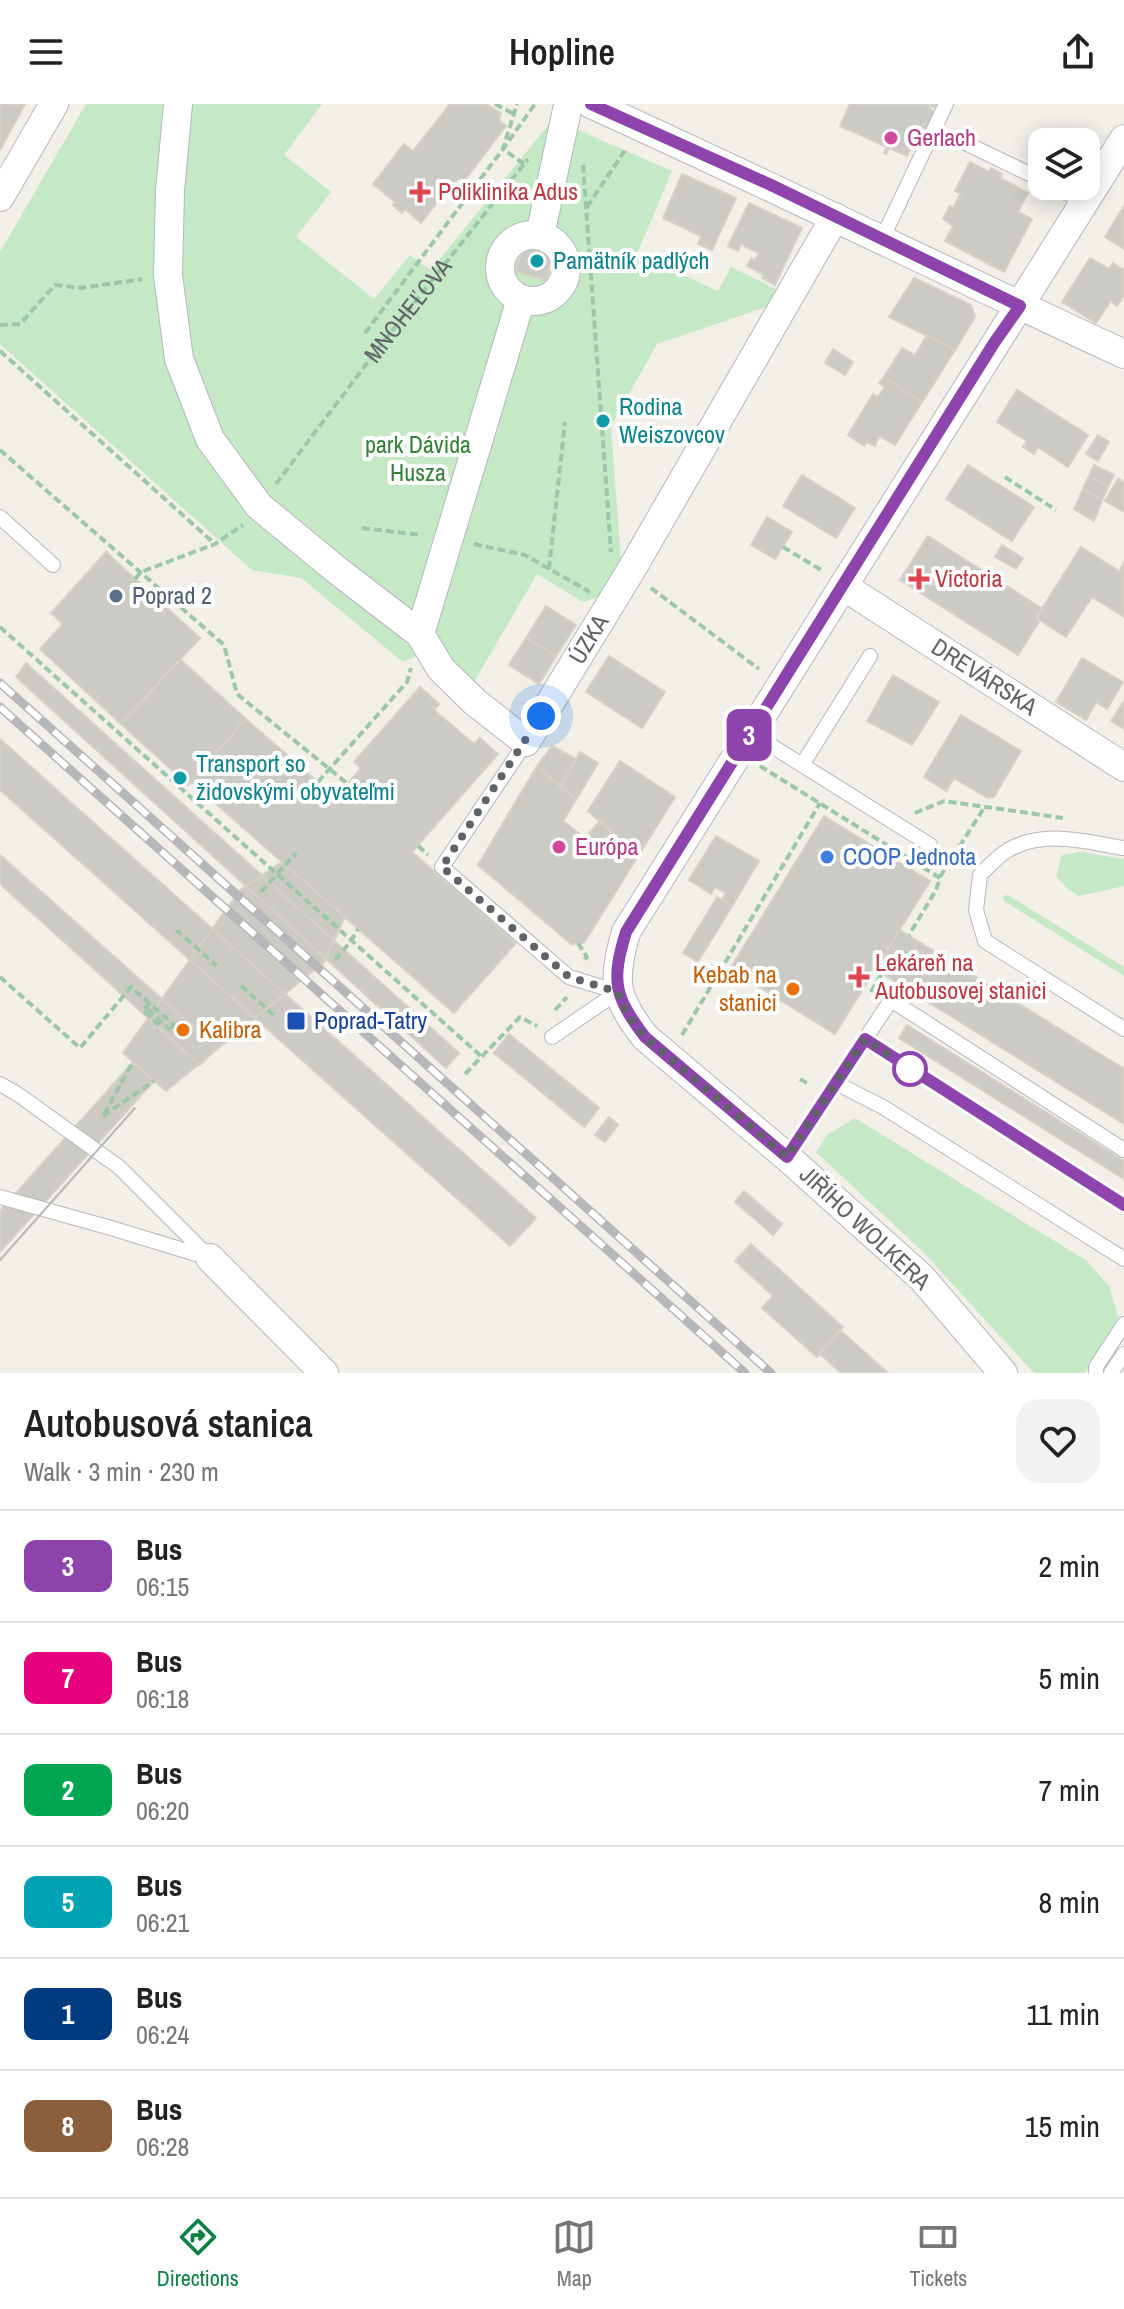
<!DOCTYPE html>
<meta charset="utf-8">
<style>
body{margin:0;font-family:"Archivo Narrow",sans-serif;background:#f2f2f2;color:#222;height:100vh;display:flex;flex-direction:column;font-size:30px;white-space:nowrap}
*{box-sizing:border-box;margin:0}
p{font-size:26px;color:#767676}
.icon{flex:none;width:44px;height:44px;fill:none;stroke:currentColor;stroke-width:2;stroke-linecap:round;stroke-linejoin:round}
.map{position:relative;height:1269px;overflow:hidden}
.sheet{display:flex;flex-direction:column;background:#fff;flex:1}
.sheet>*{flex:none}
.badge{padding:0 16px;border-radius:12px;font-size:28px;line-height:52px}
.tools{position:absolute;left:1028px;top:24px;display:grid;gap:16px}
.tools a{display:grid;place-items:center;width:72px;height:72px;border-radius:16px;background:#fff;box-shadow:0 4px 20px #0003;font-size:40px}
.you{position:absolute;width:40px;height:40px;margin:-20px;border:6px solid #fff;border-radius:50%;background:#1a73e8;box-shadow:0 0 0 12px #1a73e833}
.map>.badge{position:absolute;translate:-50% -50%;box-shadow:0 0 0 4px #fff}
.round{display:grid;place-items:center;flex:none;width:84px;height:84px;border-radius:24px;background:#f2f2f2}
.overview{display:flex;align-items:center;justify-content:space-between;height:136px;padding:0 24px}
h1{font-size:38px;font-weight:600;line-height:60px}
ul{padding:0;list-style:none}
li{display:flex;align-items:center;gap:24px;height:112px;padding:0 24px;border-top:2px solid #e0e0e0}
li div{flex:1}
li b{display:block;font-size:30px}
li em{font-style:normal}
li .badge{min-width:88px;font-weight:700;text-align:center}
header{display:flex;justify-content:space-between;align-items:center;height:104px;padding:0 24px;background:#fff;font-size:36px;font-weight:600}
.dock{display:flex;justify-content:space-around;align-items:center;height:112px;border-top:2px solid #e0e0e0;background:#fff;font-size:22px;color:#767676}
.dock a{display:grid;justify-items:center;gap:4px}
.dock .on{color:#0b8043}
.map>svg:first-child{display:block}
</style>
<header><svg class="icon" aria-label="menu" viewBox="0 0 24 24"><path d="M4 6h16M4 12h16M4 18h16"/></svg>Hopline<svg class="icon" aria-label="share" viewBox="0 0 24 24"><path d="M12 15V3M7 8l5-5 5 5M5 13v7h14v-7"/></svg></header>
<div class="map">
<svg width="1124" height="1269" viewBox="0 0 1124 1269">
<rect width="100%" height="100%" fill="#f1efe8"/>
<path fill="#c5e8c5" d="M86 0H322L284 51 331 88 296 133 374 195 410 151 431 166 553 15 672 67 637 150 718 187 731 163 780 187 772 201 657 240 611 322 621 457 599 493 583 498 537 470 474 578 433 544 403 558 301 474 252 466 0 240V148Z
M1082 748 1124 755V782L1079 792 1068 785 1056 772 1062 751Z
M1008 791 1124 863V872L1004 797 1003 792Z
M855 1014 1087 1157 1109 1182 1118 1213 1085 1269H1034L921 1146 816 1048 827 1031Z"/>
<path fill="#cccac5" stroke="#d6d1c6" stroke-width="2" d="M0 0H25L0 46Z
M450 0H485L501 9 499 16 506 22 464 77 460 74 452 79 421 119 405 105 402 109 393 101 395 98 373 80 404 40 413 47Z
M850 0H938L936 4 930 2 929 5 935 8 926 26 921 23 907 52 889 44 886 50 884 49 887 43 840 22Z
M970 58 989 68 991 64 1002 70 1000 74 1028 89 1018 108 1032 115 1004 168 945 137 953 122 943 115 950 102 953 104 961 89 955 87Z
M682 70 736 94 712 146 698 140 701 132 663 114Z
M749 99 802 124 775 181 762 174 764 171 747 162 751 154 755 156 759 149 741 140 738 147 728 142Z
M1124 102V145L1105 133Z
M524 138 554 146 546 176 516 168Z
M1090 154 1109 165 1113 159 1124 166V192L1117 202 1111 197 1096 219 1062 198Z
M914 174 971 201 975 213 955 246 889 213Z
M927 231 955 246 922 298 884 273 902 244 915 251Z
M833 245 853 258 845 271 825 259Z
M884 273 922 298 895 341 879 332 875 342 867 338 864 342 848 331 873 290 878 293 885 283 879 279Z
M1017 286 1088 331 1068 363 1038 343 1034 350 1023 343 1027 337 997 318Z
M1098 331 1109 338 1098 357 1086 350Z
M968 361 1034 403 1012 437 946 395Z
M1094 361 1114 371 1108 383 1089 372Z
M802 371 855 404 836 434 783 402Z
M1089 372 1108 383 1102 396 1083 385Z
M1118 375 1124 378V408L1105 397Z
M1083 385 1102 396 1094 417 1074 405Z
M767 413 792 428 775 455 751 441Z
M928 432 1043 505 1036 514 1040 516 1018 551 900 476Z
M1002 441 1023 454 1016 465 995 453Z
M1081 443 1119 467 1124 459V513L1092 493 1066 533 1036 514Z
M106 448 200 534 121 620 40 545 63 520 51 509Z
M546 502 576 521 556 552 526 534Z
M526 534 556 552 539 580 509 561Z
M609 552 665 588 642 624 586 588Z
M1082 554 1123 578 1107 605 1096 598 1086 616 1056 598Z
M180 555 246 615 188 681 121 620Z
M26 559 459 949 446 964 16 573Z
M893 571 939 598 912 641 867 617Z
M420 583 439 600 434 606 474 640 480 634 498 650 412 748 516 839 454 909 191 678 246 615 336 694 361 664 354 658Z
M1124 597V625L1111 617Z
M961 611 1021 647 994 693 988 694 954 674 946 687 924 673Z
M0 635 536 1114 510 1142 0 686Z
M552 642 576 655 561 682 537 662Z
M580 648 598 659 576 696 561 682Z
M620 657 675 693 638 752 588 707Z
M537 662 576 696 563 717 585 734 600 717 638 752 584 839 571 840 478 761Z
M824 712 930 777 835 930 730 865Z
M716 732 759 757 732 802 722 796 726 789 715 783 711 790 689 776Z
M0 751 217 944 200 961 0 780Z
M282 758 345 813 324 858 166 987 123 949 241 785Z
M717 793 732 802 698 858 683 849Z
M900 826 1124 965V1020L875 865Z
M907 921 1124 1057V1075L899 934Z
M509 930 599 1004 584 1023 494 949Z
M133 958 154 977 0 1148V1107Z
M609 1013 618 1021 605 1038 595 1031Z
M744 1087 782 1120 773 1131 735 1098Z
M751 1140 843 1223 817 1253 762 1204 773 1192 735 1157Z
M840 1226 888 1269H841L820 1250Z"/>
<g fill="none" stroke-linecap="round" stroke-linejoin="round">
<defs>
<path id="lane" d="M957 35 1042 76
M1053 82 1085 98
M882 135 946 0
M0 413 53 461
M751 629 930 741
M526 638 442 763 569 873 618 888
M802 661 870 552
M1124 744C1085 738 1045 725 1008 746 998 752 989 762 980 771L976 806 985 837 1124 925
M552 933 618 888
M865 935 1124 1101
M836 979 883 1003 1124 1155
M0 980 16 989 119 1063 210 1154
M787 1053 891 896 1124 1046
M0 1093 111 1124 206 1153
M1096 1269V1263L1124 1220
M1111 1269 1124 1250"/>
<g id="street">
<path id="s2" d="M178 0 170 87 168 171 179 255 210 335 259 402 338 467 420 530 441 565 476 599 526 638 630 468 835 113"/>
<path d="M591 0C770 81 946 168 1124 250"/>
<path d="M0 93 54 0"/>
<path d="M540 131 567 6"/>
<circle cx="533" cy="164" r="33"/>
<path id="s3" d="M843 482 1124 663"/>
<path d="M420 530 521 195"/>
<path d="M210 1154 324 1269"/>
<path d="M1003 1269 922 1174 787 1053 645 933C614 893 612 877 626 828L1124 35"/>
</g>
</defs>
<use href="#lane" stroke="#b5b8bc" stroke-width="16"/>
<use href="#street" stroke="#b5b8bc" stroke-width="30"/>
<g stroke="#9cc7a9" stroke-width="4" stroke-dasharray="8 4" stroke-linecap="butt">
<path d="M495 0 514 10"/>
<path d="M524 60 503 45 535 0"/>
<path d="M583 61 611 448"/>
<path d="M587 103 626 45"/>
<path d="M566 161 592 160"/>
<path d="M0 221 20 220 55 181 82 184 142 175"/>
<path d="M365 229 503 45 517 0"/>
<path d="M0 247 215 440"/>
<path d="M0 346 224 541 237 590 348 680"/>
<path d="M1005 373 1056 406"/>
<path id="s1" d="M276 380 380 242 528 55"/>
<path d="M362 424 422 431"/>
<path d="M474 440 525 451 590 488"/>
<path d="M783 443 821 466"/>
<path d="M549 465 565 318"/>
<path d="M135 475 141 468 215 440 243 421"/>
<path d="M651 484 759 565"/>
<path d="M0 523 481 952"/>
<path d="M760 662 940 774 936 786 909 831"/>
<path d="M318 678 407 578 411 564"/>
<path d="M915 709 944 697 1063 714"/>
<path d="M418 742 428 751"/>
<path d="M940 773 984 704"/>
<path d="M261 788 296 749"/>
<path d="M176 826 217 862"/>
<path d="M578 839 587 853 583 857"/>
<path d="M335 856 351 837 358 825"/>
<path d="M0 873 80 944 131 883 174 921 170 926"/>
<path d="M241 882 275 912"/>
<path d="M871 888 882 869"/>
<path d="M150 899 143 906 161 923"/>
<path d="M148 905 170 926"/>
<path d="M555 906 567 893"/>
<path d="M682 931 820 699"/>
<path d="M465 970 520 913 537 922"/>
<path d="M800 975 810 981"/>
<path d="M104 1010 133 958"/>
<path d="M103 1012 154 977"/>
</g>
<use href="#lane" stroke="#fff" stroke-width="14"/>
<use href="#street" stroke="#fff" stroke-width="28"/>
<path stroke="#b6b7b8" stroke-width="2" d="M0 1156 135 1004"/>
<defs>
<path id="rail" d="M0 579 771 1269
M0 603 745 1269"/>
</defs>
<use href="#rail" stroke="#b6b7b8" stroke-width="9"/>
<use href="#rail" stroke="#fff" stroke-width="6" stroke-dasharray="18" stroke-linecap="butt"/>
</g>
<g fill="none" stroke-linecap="round" stroke-linejoin="round">
<defs>
<path id="line" d="M591 0 771 81 1020 202 994 239 626 828C611 877 614 892 645 933L787 1053 865 935 1124 1101"/>
</defs>
<use href="#line" stroke="#fff" stroke-width="18"/>
<use href="#line" stroke="#8e44ad" stroke-width="12"/>
<path stroke="#5f6368" stroke-width="8" stroke-dasharray="0 14.4" d="M541 612 442 763 569 873 618 888 627 910 645 933 787 1053 865 935 910 965"/>
</g>
<g fill="#d1479c" stroke="#fff" stroke-width="3">
<circle cx="891" cy="34" r="8"/>
<circle cx="559" cy="743" r="8"/>
</g>
<g fill="#e0444e" stroke="#fff" stroke-width="3">
<path d="M416 76h8v8h8v8h-8v8h-8v-8h-8v-8h8z"/>
<path d="M915 463h8v8h8v8h-8v8h-8v-8h-8v-8h8z"/>
<path d="M855 861h8v8h8v8h-8v8h-8v-8h-8v-8h8z"/>
</g>
<g fill="#0f9aa8" stroke="#fff" stroke-width="3">
<circle cx="537" cy="157" r="8"/>
<circle cx="603" cy="317" r="8"/>
<circle cx="180" cy="674" r="8"/>
</g>
<circle fill="#5c6f8a" stroke="#fff" stroke-width="3" cx="116" cy="492" r="8"/>
<circle fill="#3f7fe0" stroke="#fff" stroke-width="3" cx="827" cy="753" r="8"/>
<g fill="#e8710a" stroke="#fff" stroke-width="3">
<circle cx="793" cy="885" r="8"/>
<circle cx="183" cy="926" r="8"/>
</g>
<rect fill="#1a4fb4" stroke="#fff" stroke-width="3" x="286" y="907" width="20" height="20" rx="4"/>
<circle fill="#fff" stroke="#8e44ad" stroke-width="4" cx="910" cy="965" r="16"/>
<g text-anchor="middle" stroke-width="8" stroke-linejoin="round" paint-order="stroke">
<g font-size="24" fill="#b23c85" stroke="#fff" text-anchor="start">
<text x="907" y="42">Gerlach</text>
<text x="575" y="751">Európa</text>
</g>
<g font-size="24" fill="#be3a42" stroke="#fff" text-anchor="start">
<text x="438" y="96">Poliklinika Adus</text>
<text x="935" y="483">Victoria</text>
<text x="875" y="867">Lekáreň na<tspan x="875" dy="28">Autobusovej stanici</tspan></text>
</g>
<g font-size="24" fill="#0d838f" stroke="#fff" text-anchor="start">
<text x="553" y="165">Pamätník padlých</text>
<text x="619" y="311">Rodina<tspan x="619" dy="28">Weiszovcov</tspan></text>
<text x="196" y="668">Transport so<tspan x="196" dy="28">židovskými obyvateľmi</tspan></text>
</g>
<g font-size="24" fill="#5f6368" stroke="#fff">
<text dy="8" stroke="none"><textPath href="#s1" startOffset="218">MNOHEĽOVA</textPath></text>
<text dy="8" stroke="none"><textPath href="#s2" startOffset="904">ÚZKA</textPath></text>
<text dy="8" stroke="none"><textPath href="#s3" startOffset="168">DREVÁRSKA</textPath></text>
<text transform="translate(865 1124) rotate(43)" y="8">JIŘÍHO WOLKERA</text>
</g>
<g font-size="24" fill="#348238" stroke="#fff">
<text x="418" y="349">park Dávida<tspan x="418" dy="28">Husza</tspan></text>
</g>
<g font-size="24" fill="#4e5e75" stroke="#fff" text-anchor="start">
<text x="132" y="500">Poprad 2</text>
</g>
<g font-size="24" fill="#366cbe" stroke="#fff" text-anchor="start">
<text x="843" y="761">COOP Jednota</text>
</g>
<g font-size="24" fill="#c56008" stroke="#fff" text-anchor="end">
<text x="777" y="879">Kebab na<tspan x="777" dy="28">stanici</tspan></text>
<text x="199" y="934" text-anchor="start">Kalibra</text>
</g>
<g font-size="24" fill="#164399" stroke="#fff" text-anchor="start">
<text x="314" y="925">Poprad-Tatry</text>
</g>
</g>
</svg>
<div class="tools">
<a><svg class="icon" aria-label="layers" viewBox="0 0 24 24"><path d="M12 4l9 5-9 5-9-5zM3 14l9 5 9-5"/></svg></a>
</div>
<div class="you" style="left:541px;top:612px"></div>
<b class="badge" style="left:749px;top:631px;background:#8e44ad;color:#fff">3</b>
</div>
<section class="sheet">
<div class="overview"><div><h1>Autobusová stanica</h1><p>Walk · 3 min · 230 m</p></div><a class="round"><svg class="icon" aria-label="heart" viewBox="0 0 24 24"><path d="M12 20l-8-8c-3-5 5-10 8-4 3-6 11-1 8 4z"/></svg></a></div>
<ul>
<li><span class="badge" style="background:#8e44ad;color:#fff">3</span><div><b>Bus</b><p>06:15</p></div><em>2 min</em></li>
<li><span class="badge" style="background:#e6007e;color:#fff">7</span><div><b>Bus</b><p>06:18</p></div><em>5 min</em></li>
<li><span class="badge" style="background:#00a651;color:#fff">2</span><div><b>Bus</b><p>06:20</p></div><em>7 min</em></li>
<li><span class="badge" style="background:#00a3b4;color:#fff">5</span><div><b>Bus</b><p>06:21</p></div><em>8 min</em></li>
<li><span class="badge" style="background:#003b80;color:#fff">1</span><div><b>Bus</b><p>06:24</p></div><em>11 min</em></li>
<li><span class="badge" style="background:#8b5e3c;color:#fff">8</span><div><b>Bus</b><p>06:28</p></div><em>15 min</em></li>
</ul>
</section>
<nav class="dock">
<a class="on"><svg class="icon" aria-label="directions" viewBox="0 0 24 24"><path d="M12 3l9 9-9 9-9-9zM9 14v-3h6M13 9l2 2-2 2"/></svg>Directions</a>
<a><svg class="icon" aria-label="map" viewBox="0 0 24 24"><path d="M3 6l6-2 6 2 6-2v14l-6 2-6-2-6 2zM9 4v14M15 6v14"/></svg>Map</a>
<a><svg class="icon" aria-label="tickets" viewBox="0 0 24 24"><path d="M3 7h18v10H3zM15 7v10"/></svg>Tickets</a>
</nav>
